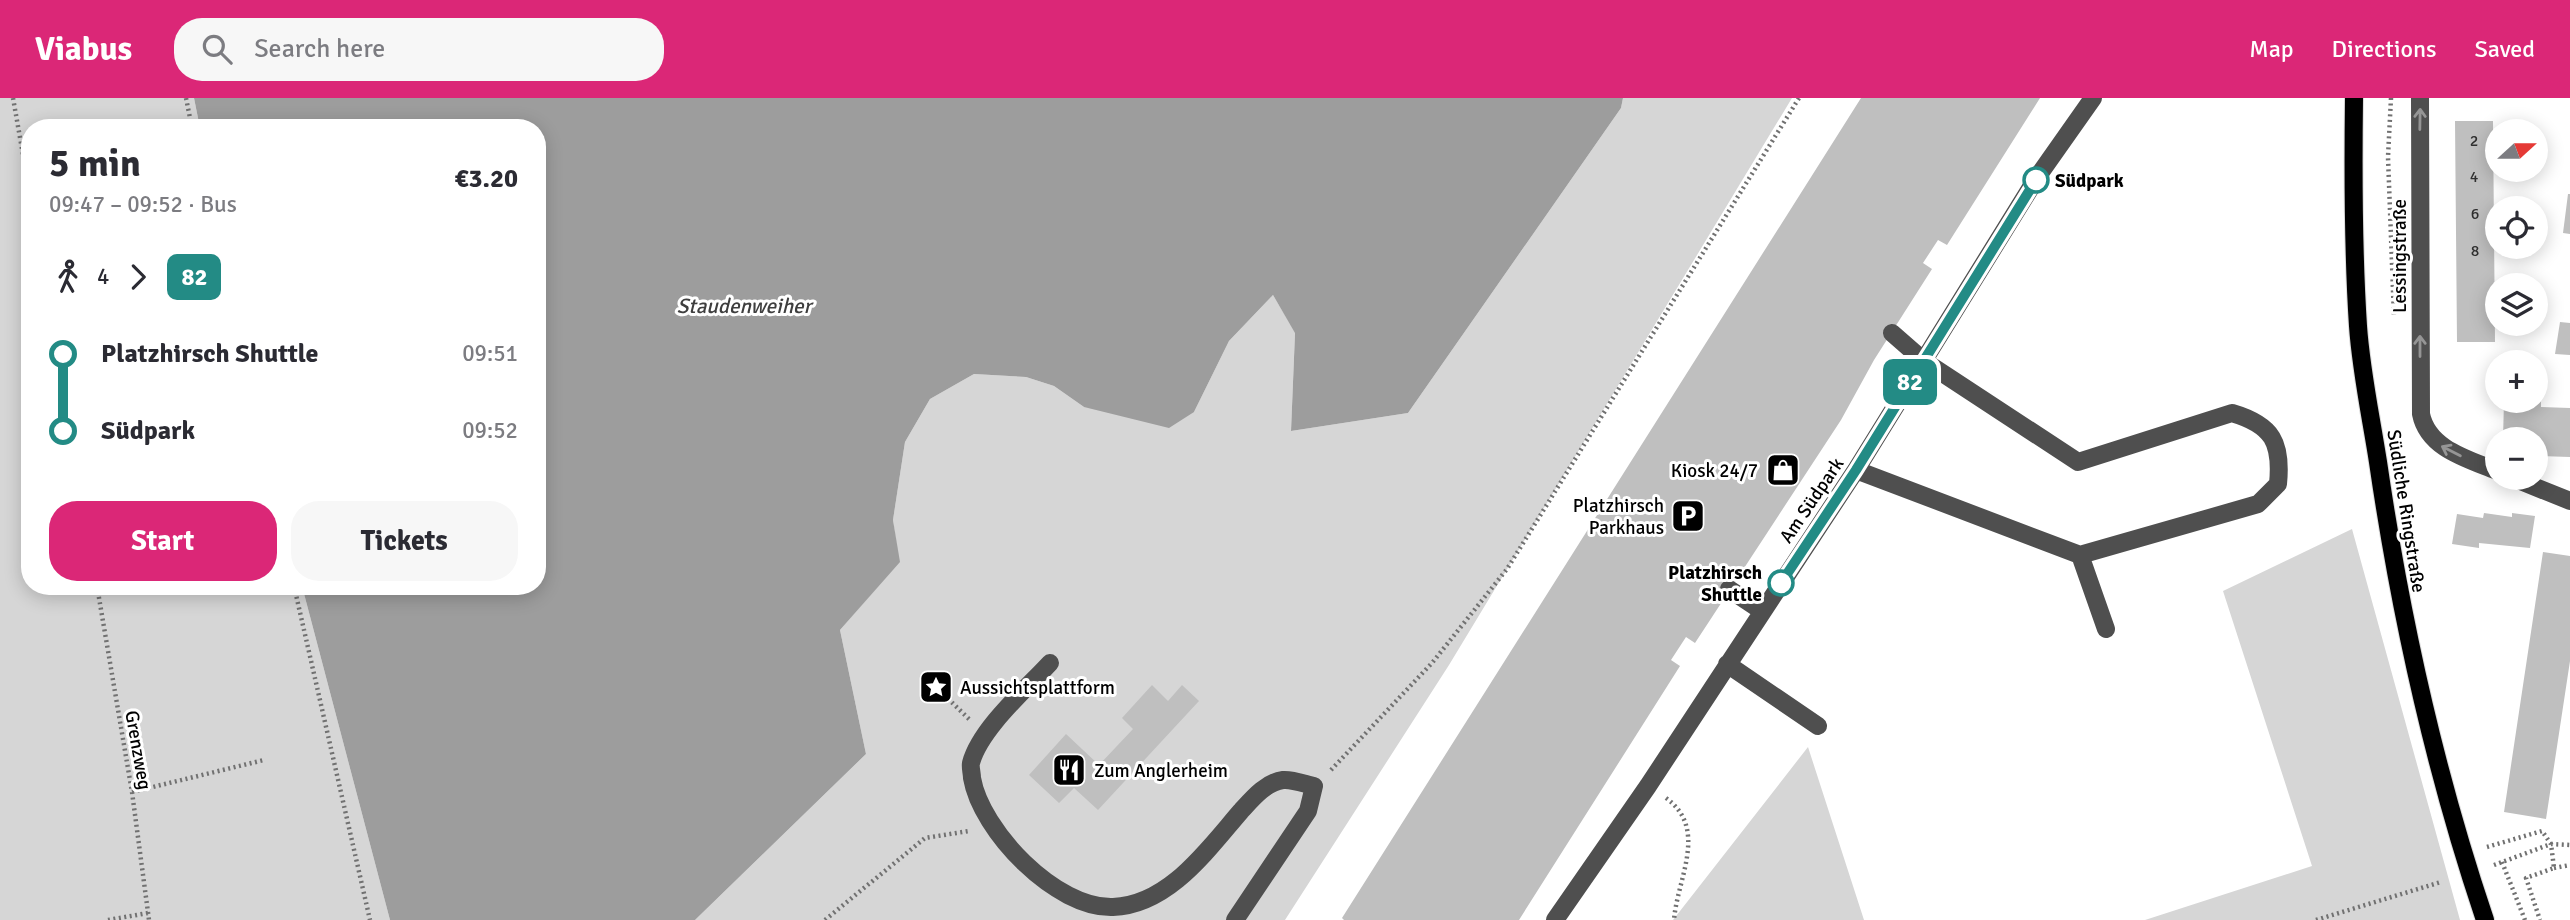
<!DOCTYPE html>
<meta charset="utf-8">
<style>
body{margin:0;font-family:Signika,sans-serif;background:#f7f7f7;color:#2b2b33;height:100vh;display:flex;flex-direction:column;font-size:26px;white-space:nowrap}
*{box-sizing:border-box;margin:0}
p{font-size:23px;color:#7c7c81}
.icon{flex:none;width:38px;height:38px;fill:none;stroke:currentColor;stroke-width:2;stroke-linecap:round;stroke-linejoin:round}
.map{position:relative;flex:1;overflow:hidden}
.drawer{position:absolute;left:21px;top:21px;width:525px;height:476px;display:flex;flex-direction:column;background:#fff;border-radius:28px;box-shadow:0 4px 18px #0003}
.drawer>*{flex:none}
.badge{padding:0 14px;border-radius:10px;font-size:24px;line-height:46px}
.needle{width:46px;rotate:69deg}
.buttons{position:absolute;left:2485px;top:21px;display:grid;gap:14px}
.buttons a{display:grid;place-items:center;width:63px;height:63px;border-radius:50%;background:#fff;box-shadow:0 4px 18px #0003;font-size:35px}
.map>.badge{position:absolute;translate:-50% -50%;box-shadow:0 0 0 4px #fff}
.legs{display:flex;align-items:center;gap:10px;height:77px;padding:0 28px;font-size:23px}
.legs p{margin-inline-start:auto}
.overview{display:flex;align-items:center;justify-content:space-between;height:119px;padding:0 28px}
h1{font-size:38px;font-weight:800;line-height:52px}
.cta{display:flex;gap:14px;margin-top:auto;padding:14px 28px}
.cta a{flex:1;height:80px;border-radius:28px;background:#db2777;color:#fff;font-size:28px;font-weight:800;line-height:80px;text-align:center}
.cta a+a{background:#f7f7f7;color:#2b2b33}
ul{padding:0 28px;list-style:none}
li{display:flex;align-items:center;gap:24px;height:77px;font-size:26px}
li i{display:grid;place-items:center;width:10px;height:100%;margin:0 9px;background:currentColor}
li i::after{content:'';width:18px;height:18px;margin:-9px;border:5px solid;border-radius:50%;background:#fff}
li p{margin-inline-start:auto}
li:first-child i{background:linear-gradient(#0000 50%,currentColor 0)}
li:last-child i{background:linear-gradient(currentColor 50%,#0000 0)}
header{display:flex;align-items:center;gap:42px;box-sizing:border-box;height:98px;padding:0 35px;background:#db2777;color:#fff}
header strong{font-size:33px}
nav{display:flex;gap:38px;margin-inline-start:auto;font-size:24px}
.search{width:490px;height:63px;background:#f7f7f7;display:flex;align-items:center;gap:18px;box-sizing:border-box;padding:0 24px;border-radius:28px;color:#7c7c81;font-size:26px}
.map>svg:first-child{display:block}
</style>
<header>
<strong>Viabus</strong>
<div class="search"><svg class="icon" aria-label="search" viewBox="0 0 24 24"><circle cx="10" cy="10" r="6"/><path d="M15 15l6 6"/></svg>Search here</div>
<nav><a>Map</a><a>Directions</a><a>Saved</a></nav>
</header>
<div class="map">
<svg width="2570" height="822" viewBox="0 0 2570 822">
<rect width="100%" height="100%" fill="#fff"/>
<path fill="#d6d6d6" d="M0 0H194L200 30H30V488H302L390 822H0Z
M1623 0H1792L1449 567 1285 822H695L866 656 840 532 899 464 893 422 905 344 930 301 974 276 1026 279 1054 288 1084 309 1194 314 1229 243 1273 197 1295 234 1291 333 1408 315 1621 10Z
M2352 431 2460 822H2145L2312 768 2223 493Z
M1808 649 1864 822H1673Z"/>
<path fill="#9d9d9d" d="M194 0H1623L1621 10 1408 315 1291 333 1295 235 1273 197 1229 243 1194 314 1169 330 1084 309 1054 288 1026 279 974 276 930 301 905 344 893 422 900 464 840 532 866 656 695 822H390L302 488H537V30H200Z"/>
<path fill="#bfbfbf" d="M1861 0H2040L1947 147 1938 142 1923 165 1932 171 1874 262 1841 322 1695 545 1686 539 1671 562 1680 568 1519 822H1344L1342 820Z
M2455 23H2493L2495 244H2457Z
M2568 96H2570V136L2563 135Z
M2560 224 2570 225V257L2555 256Z
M2504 303H2541V309L2570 310V359L2539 358 2536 341H2503Z
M2484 415 2512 419V415L2535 418 2530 450 2479 445V450L2452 446 2457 416 2483 420Z
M2543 454 2570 458V563L2546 721 2504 714Z
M1152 587 1168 603 1182 587 1199 603 1098 712 1074 690 1059 705 1029 677 1066 636 1099 667 1133 631 1122 620Z"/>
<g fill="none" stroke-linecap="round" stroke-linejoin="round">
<defs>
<path id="major" d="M2354 0C2353 76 2353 152 2358 228 2361 273 2371 319 2378 364 2401 522 2434 671 2485 822"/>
</defs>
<use href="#major" stroke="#dbdbdb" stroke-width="20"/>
<path stroke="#717171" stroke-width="4.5" stroke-dasharray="2 3.5" stroke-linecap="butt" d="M13 0 30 96
M186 0 192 30
M2391 0 2388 59 2394 219
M97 488 132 694 149 822
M294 488 370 822
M936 589 970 622
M1331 672 1432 565 1507 471 1799 0
M132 694 264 662
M1666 700C1709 731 1677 781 1674 822
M2487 749 2542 733 2551 746 2554 770 2526 780 2540 822
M2502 764 2525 822
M2494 767 2551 746 2570 747
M2554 770 2570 767
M108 822 148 815
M825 822 925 740 969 733
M2316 822 2441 784"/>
<path stroke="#4f4f4f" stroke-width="18" d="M2420 0 2421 316C2428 351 2468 361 2497 373
M1856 372 2080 457 2258 406 2278 386C2282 345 2273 327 2232 315L2078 364 1924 263 1892 235
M2513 380 2570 403
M2080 457 2106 531
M1729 491 1762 513
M1050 565C1026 591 980 631 971 665 970 669 972 675 972 680 981 733 1056 811 1113 809 1169 807 1208 751 1241 713 1252 701 1266 684 1283 682 1292 681 1305 686 1314 688L1308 713 1235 822
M1727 566 1818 628
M1555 822 1648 688 1856 372 2038 78 2093 0"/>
<use href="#major" stroke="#000" stroke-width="18"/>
</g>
<defs><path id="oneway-shaft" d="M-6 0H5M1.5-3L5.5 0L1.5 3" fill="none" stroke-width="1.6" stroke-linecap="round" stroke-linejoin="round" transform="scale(1.75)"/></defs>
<g stroke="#959595">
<use href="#oneway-shaft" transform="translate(2420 21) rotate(-89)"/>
<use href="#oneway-shaft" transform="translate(2420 248) rotate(-90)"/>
<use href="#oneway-shaft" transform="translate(2451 353) rotate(-153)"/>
</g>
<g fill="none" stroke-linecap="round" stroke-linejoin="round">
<defs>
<path id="line-1" d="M1781 485 1856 372 2036 82"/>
</defs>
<use href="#line-1" stroke="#fff" stroke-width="16"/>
<use href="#line-1" stroke="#238b85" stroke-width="10"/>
</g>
<defs>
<symbol id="shop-square" viewBox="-11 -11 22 22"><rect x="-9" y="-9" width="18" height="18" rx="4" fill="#000" stroke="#fff"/><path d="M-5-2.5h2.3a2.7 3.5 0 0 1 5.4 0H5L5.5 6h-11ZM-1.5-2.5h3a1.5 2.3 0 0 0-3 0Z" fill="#fff"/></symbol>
<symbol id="parking-square" viewBox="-11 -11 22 22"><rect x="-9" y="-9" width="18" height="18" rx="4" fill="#000" stroke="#fff"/><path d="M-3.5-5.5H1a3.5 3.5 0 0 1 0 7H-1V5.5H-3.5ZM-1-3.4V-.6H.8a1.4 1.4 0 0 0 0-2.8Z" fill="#fff"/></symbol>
<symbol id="sight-square" viewBox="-11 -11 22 22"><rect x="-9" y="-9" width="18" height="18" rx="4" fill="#000" stroke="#fff"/><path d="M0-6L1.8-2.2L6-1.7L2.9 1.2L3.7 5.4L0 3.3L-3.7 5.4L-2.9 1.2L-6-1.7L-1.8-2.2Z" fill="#fff"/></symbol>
<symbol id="restaurant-square" viewBox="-11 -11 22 22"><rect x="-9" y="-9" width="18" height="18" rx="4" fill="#000" stroke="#fff"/><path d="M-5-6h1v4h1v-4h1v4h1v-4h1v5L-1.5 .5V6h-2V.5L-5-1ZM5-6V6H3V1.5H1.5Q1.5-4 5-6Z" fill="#fff"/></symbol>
</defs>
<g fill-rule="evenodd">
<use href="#shop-square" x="1764" y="353" width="38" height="38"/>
<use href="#parking-square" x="1669" y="399" width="38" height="38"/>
<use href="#sight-square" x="917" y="570" width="38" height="38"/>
<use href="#restaurant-square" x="1050" y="653" width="38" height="38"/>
</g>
<g fill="#fff" stroke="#238b85" stroke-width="3.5">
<circle cx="2036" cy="82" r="12"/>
<circle cx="1781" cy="485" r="12"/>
</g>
<g text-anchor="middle" stroke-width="6" stroke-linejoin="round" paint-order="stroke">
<g font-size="16" fill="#303030">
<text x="2474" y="48">2</text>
<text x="2474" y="84">4</text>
<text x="2475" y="121">6</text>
<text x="2475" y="158">8</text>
</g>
<g font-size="19" font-weight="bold" fill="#000" stroke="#fff" text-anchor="start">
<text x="2055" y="89">Südpark</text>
<text x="1762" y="481" text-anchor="end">Platzhirsch<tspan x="1762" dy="22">Shuttle</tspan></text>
</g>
<g font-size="19" fill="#000" stroke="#fff">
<text transform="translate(2399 158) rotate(-90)" y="7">Lessingstraße</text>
<text transform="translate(1811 402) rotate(-56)" y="7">Am Südpark</text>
<text transform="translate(2407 413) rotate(81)" y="7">Südliche Ringstraße</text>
<text transform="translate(139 652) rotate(80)" y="7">Grenzweg</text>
</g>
<g font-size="19" fill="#000" stroke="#fff" text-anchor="end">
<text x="1758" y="379">Kiosk 24/7</text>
<text x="1664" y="414">Platzhirsch<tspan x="1664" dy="22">Parkhaus</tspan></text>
<text x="960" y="596" text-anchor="start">Aussichtsplattform</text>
<text x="1094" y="679" text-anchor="start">Zum Anglerheim</text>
</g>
<g font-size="21" font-style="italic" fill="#3e3e3e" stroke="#fff">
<text x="744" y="215">Staudenweiher</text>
</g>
</g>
</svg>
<div class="buttons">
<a><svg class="needle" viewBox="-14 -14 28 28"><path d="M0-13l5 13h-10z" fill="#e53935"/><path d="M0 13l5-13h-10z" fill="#7c7c81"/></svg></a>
<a><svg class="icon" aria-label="locate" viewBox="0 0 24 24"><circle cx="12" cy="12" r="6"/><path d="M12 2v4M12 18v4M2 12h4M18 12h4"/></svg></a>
<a><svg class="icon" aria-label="layers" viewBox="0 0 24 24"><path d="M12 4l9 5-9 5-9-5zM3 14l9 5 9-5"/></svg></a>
<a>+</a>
<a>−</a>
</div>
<b class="badge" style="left:1910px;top:284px;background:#238b85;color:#fff">82</b>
<section class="drawer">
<div class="overview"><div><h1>5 min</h1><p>09:47 – 09:52 · Bus</p></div><b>€3.20</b></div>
<div class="legs"><svg class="icon" aria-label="walk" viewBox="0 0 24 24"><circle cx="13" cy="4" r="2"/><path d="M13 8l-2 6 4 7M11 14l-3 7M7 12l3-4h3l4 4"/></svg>4<svg class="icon" aria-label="forward" viewBox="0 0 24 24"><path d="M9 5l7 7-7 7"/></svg><b class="badge" style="background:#238b85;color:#fff">82</b></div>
<ul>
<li><i style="color:#238b85"></i><b>Platzhirsch Shuttle</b><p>09:51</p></li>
<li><i style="color:#238b85"></i><b>Südpark</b><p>09:52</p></li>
</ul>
<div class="cta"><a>Start</a><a>Tickets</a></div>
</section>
</div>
